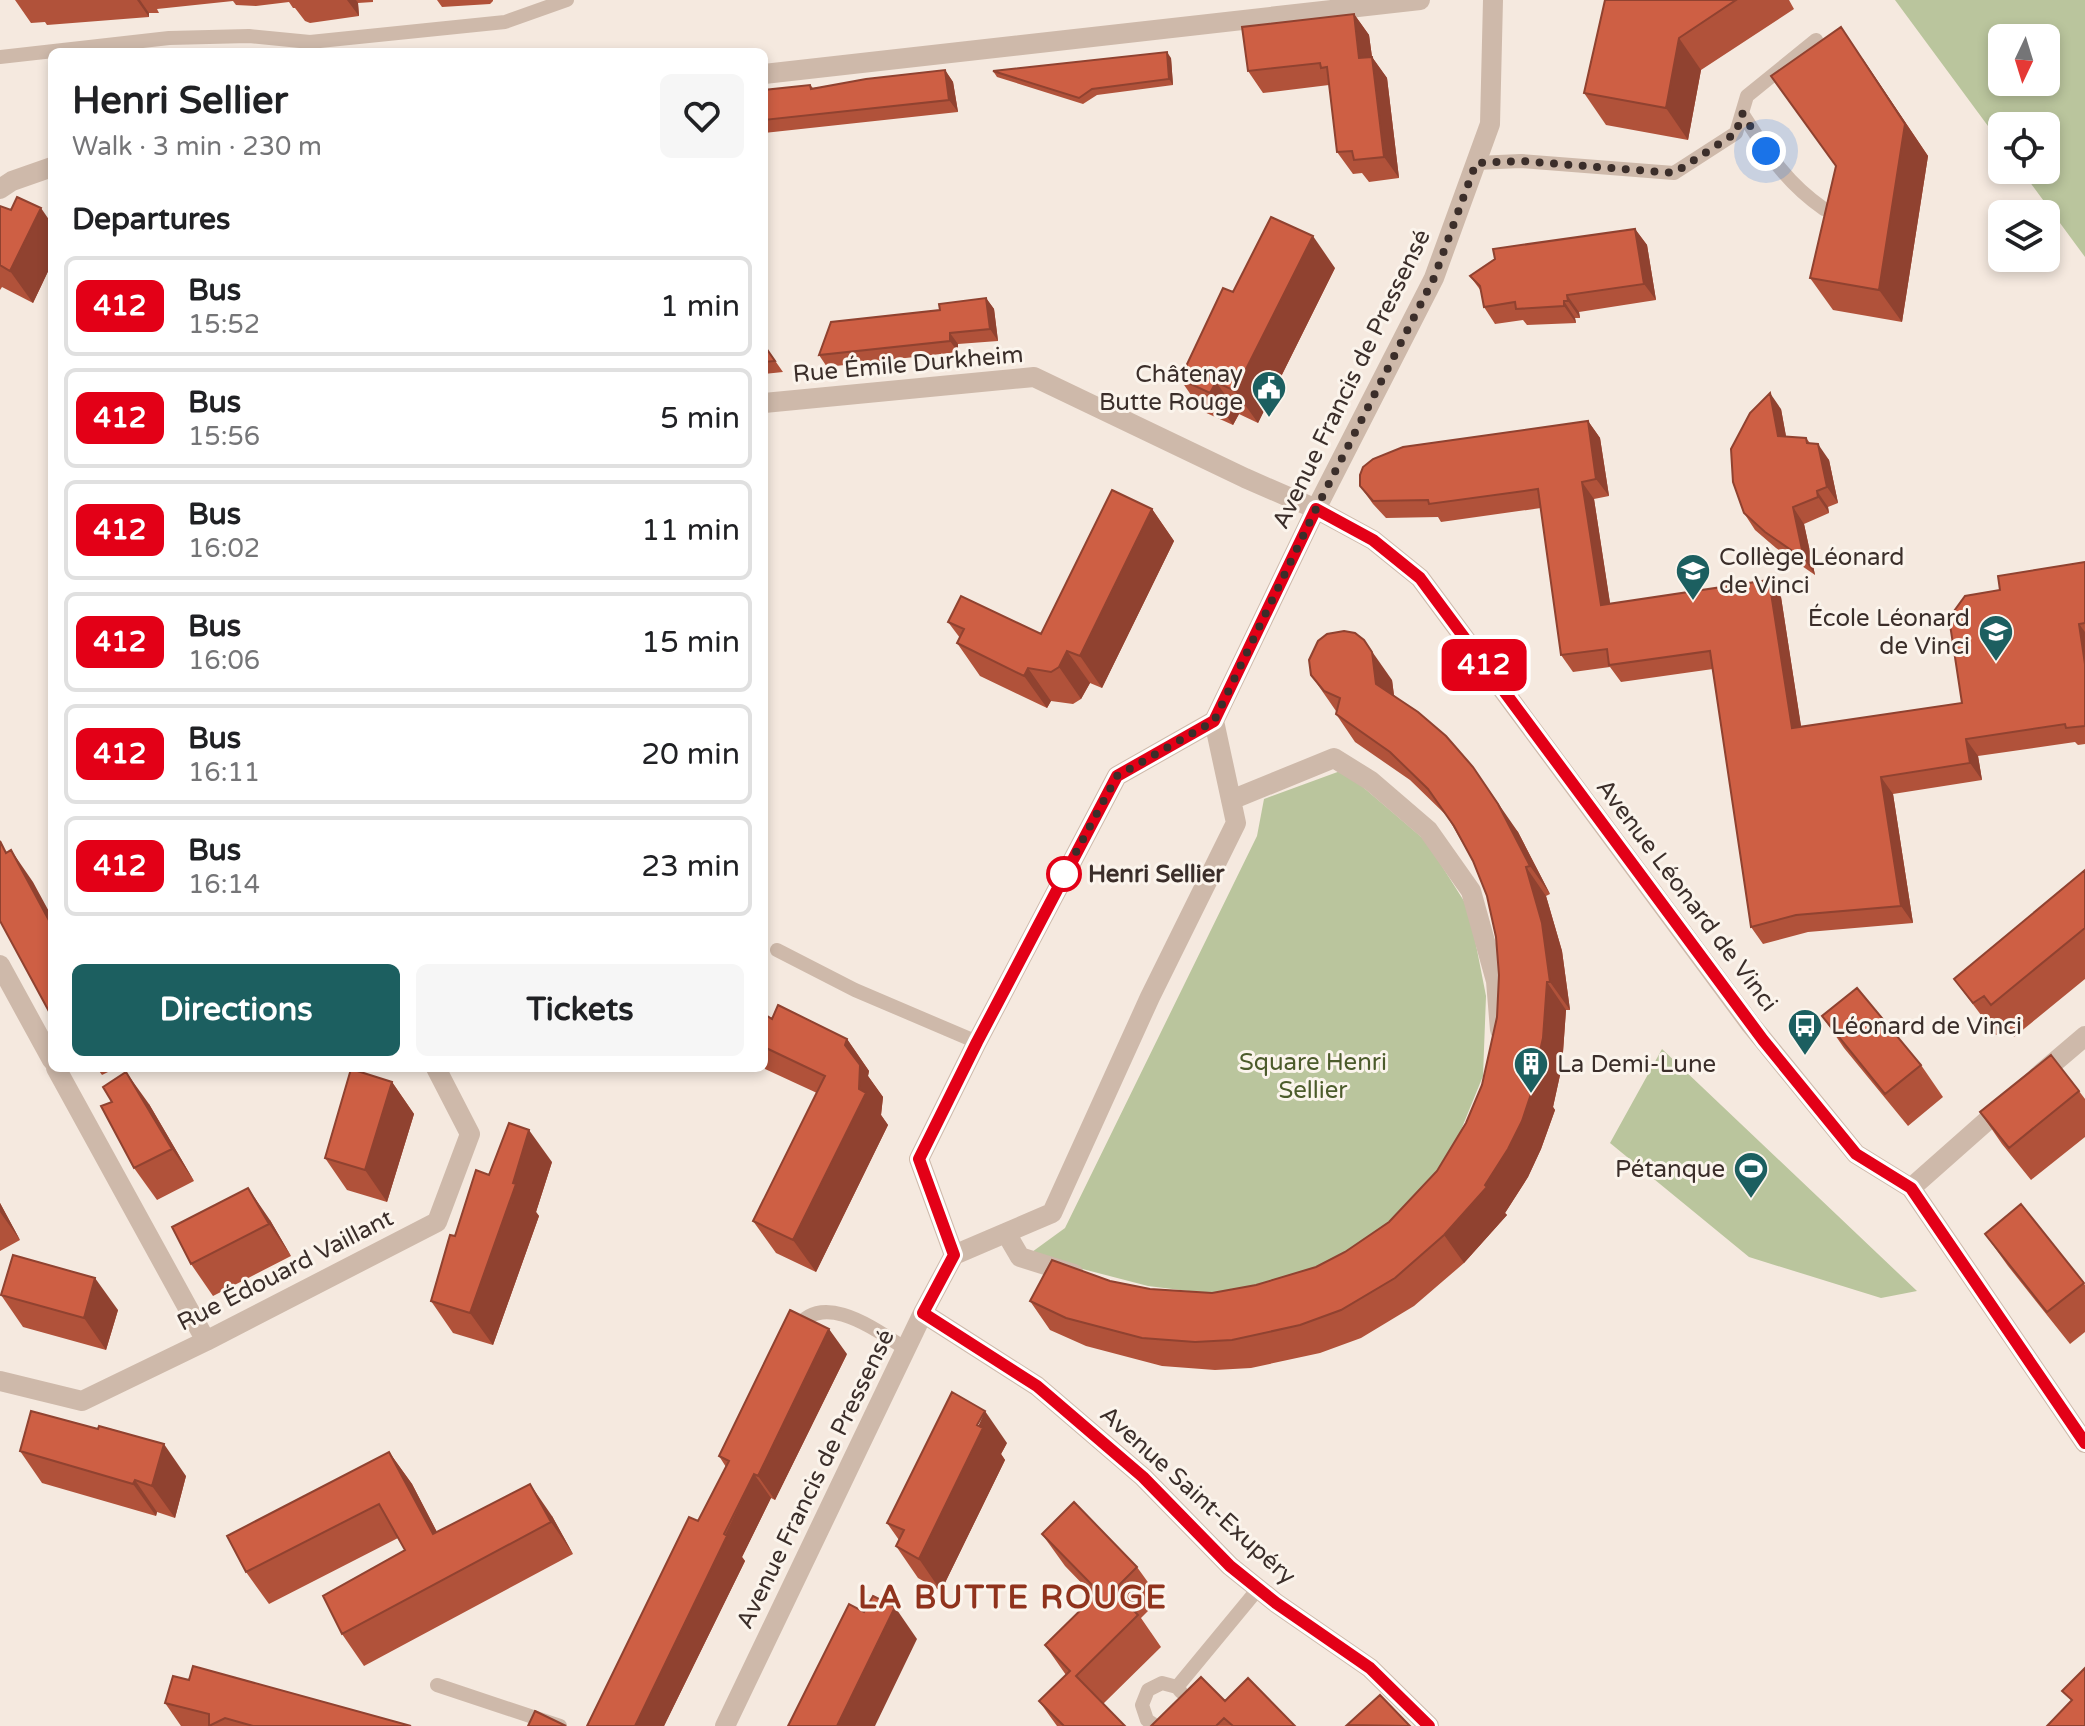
<!DOCTYPE html>
<meta charset="utf-8">
<style>
body{margin:0;font-family:"Varela Round",sans-serif;background:#f6f6f6;color:#202124;height:100vh;display:flex;flex-direction:column;font-size:30px;white-space:nowrap}
*{box-sizing:border-box;margin:0}
p{font-size:26px;color:#757577}
.icon{flex:none;width:44px;height:44px;fill:none;stroke:currentColor;stroke-width:2;stroke-linecap:round;stroke-linejoin:round}
.map{position:relative;flex:1;overflow:hidden}
.details{position:absolute;left:48px;top:48px;width:720px;height:1024px;display:flex;flex-direction:column;background:#fff;border-radius:12px;box-shadow:0 4px 12px #0003}
.details>*{flex:none}
.badge{padding:0 16px;border-radius:12px;font-size:28px;line-height:52px}
.needle{width:52px;rotate:184deg}
.tools{position:absolute;left:1988px;top:24px;display:grid;gap:16px}
.tools a{display:grid;place-items:center;width:72px;height:72px;border-radius:12px;background:#fff;box-shadow:0 4px 12px #0003;font-size:40px}
.you{position:absolute;width:40px;height:40px;margin:-20px;border:6px solid #fff;border-radius:50%;background:#1a73e8;box-shadow:0 0 0 12px #1a73e833}
.map>.badge{position:absolute;translate:-50% -50%;box-shadow:0 0 0 4px #fff}
h2{padding:0 24px;font-size:30px;line-height:72px}
.round{display:grid;place-items:center;flex:none;width:84px;height:84px;border-radius:12px;background:#f6f6f6}
.headline{display:flex;align-items:center;justify-content:space-between;height:136px;padding:0 24px}
h1{font-size:38px;font-weight:800;line-height:60px}
.primary-button{display:flex;gap:16px;margin-top:auto;padding:16px 24px}
.primary-button a{flex:1;height:92px;border-radius:12px;background:#1c5f60;color:#fff;font-size:32px;font-weight:800;line-height:92px;text-align:center}
.primary-button a+a{background:#f6f6f6;color:#202124}
ul{padding:0;list-style:none}
li{display:flex;align-items:center;gap:24px;height:100px;margin:0 16px 12px;padding:0 8px;border:4px solid #e0e0e0;border-radius:12px}
li div{flex:1}
li b{display:block;font-size:30px}
li em{font-style:normal}
li .badge{min-width:88px;font-weight:700;text-align:center}
.map>svg:first-child{display:block}
</style>
<div class="map">
<svg width="2085" height="1726" viewBox="0 0 2085 1726">
<rect width="100%" height="100%" fill="#f5e9df"/>
<path fill="#bac59d" fill-rule="evenodd" d="M1895 0H2085V257L2021 170H2046V126H2002V145ZM2002 38H2046V82H2002Z
M1343 770 1426 841 1469 909 1486 996 1483 1076 1450 1157 1392 1230 1300 1283 1213 1294 1148 1286 1071 1266 1032 1252 1065 1228 1257 836 1264 799Z
M1662 1049 1917 1291 1881 1298 1749 1257 1610 1143Z"/>
<g fill="none" stroke-linecap="round" stroke-linejoin="round">
<path stroke="#ceb9aa" stroke-width="14" d="M0 57 169 38 249 36 310 42 505 22 567 0
M1742 113C1767 152 1785 182 1824 209
M1476 163 1521 161 1674 173 1736 133 1747 96 1816 40
M777 950 855 990 977 1042
M795 1330C822 1288 877 1331 906 1349
M437 1685 560 1726
M1177 1687 1258 1589
M1156 1726 1147 1720 1142 1705 1148 1690 1162 1683 1177 1687 1181 1692"/>
<path stroke="#ceb9aa" stroke-width="20" d="M764 74 1420 0
M0 189 12 181 52 167
M764 403 1034 377 1245 478 1316 509 1373 540 1420 578 1751 1025 1856 1154 1911 1188 2085 1443
M1231 800 1334 758 1371 781 1428 830 1471 891 1496 981 1500 1030
M0 965 52 1060
M56 1068 206 1341
M2037 1077 2085 1036
M1911 1188 2007 1103
M1006 1233 1020 1257 1074 1274
M954 1255 919 1159 977 1042 1117 776 1214 721 1316 509 1434 278 1490 124 1493 0
M923 1313 1037 1386 1143 1477 1230 1566 1276 1603 1370 1668 1429 1726
M0 1381 82 1401 206 1341 437 1222 470 1134 436 1068
M725 1726 923 1313 954 1255 1052 1213 1150 997 1236 823 1214 721"/>
</g>
<path fill="#b1523a" d="M15 0H373V2L358 3 359 16 310 23 305 21 295 8H293L289 2 256 6 236 5 233 1 157 9 159 13H149V17L47 25 45 22 31 23Z
M437 0H493V1L490 4 442 7Z
M1605 0H1789L1794 9 1701 70 1688 140 1606 125 1584 93Z
M1354 14 1369 35 1372 57 1387 78 1399 178 1369 182 1362 173 1353 174 1337 152 1329 85 1263 93 1248 71Z
M1171 58 1173 85 1097 95 1083 104 997 77 993 71Z
M1863 59 1928 156 1902 322 1833 310 1810 278Z
M945 70 953 82 958 112 764 133V90L810 85 813 88Z
M0 206 52 224V263L33 303 2 287 0 290Z
M1635 229 1647 245 1656 300 1579 312 1580 318H1575L1576 323 1527 325 1523 320 1495 324 1484 307 1481 291 1470 276Z
M1335 268 1258 423 1239 414 1233 425 1202 411 1180 379 1233 292Z
M986 298 994 309 998 341 958 344V352L827 367 819 355 940 310Z
M764 345 783 372 764 374Z
M1781 409 1786 437 1806 438 1810 443 1829 460 1838 503 1828 507 1829 513 1804 524 1815 575 1776 548 1755 530 1744 513Z
M1588 421 1600 438 1609 496 1594 499 1610 604 1781 597 1801 727 1962 703 2000 590 2085 562V744L2078 745 2075 742 1978 756 1982 780 1893 794 1913 923 1808 932 1763 944 1751 927 1713 669 1621 682 1610 667 1573 672 1561 655 1541 508 1441 522 1438 517 1386 518 1373 504 1360 486Z
M1152 509 1174 541 1102 688 1090 683 1081 699 1073 704 1051 701 1047 708 980 676 957 643 960 638 948 622 1041 634Z
M1311 675 1392 680 1394 695 1518 832 1550 894 1546 896 1562 951 1570 1010H1566L1562 1066 1553 1107 1555 1110 1541 1149 1528 1177 1505 1213 1507 1215 1464 1263 1414 1306 1361 1338 1320 1353 1251 1368 1215 1370 1162 1366 1086 1346 1050 1330 1030 1301 1110 1281 1150 1289 1212 1293 1256 1285 1316 1267 1345 1252 1389 1222 1437 1171 1466 1123 1482 1085 1497 1017 1499 975 1496 937 1487 896 1473 861 1447 816 1410 780 1355 742 1336 714V711Z
M2085 870V979L2014 1037 2006 1028 1996 1035 1954 979Z
M764 1014 772 1019 847 1039 869 1071 868 1076 883 1097 881 1115 888 1125 816 1272 776 1253 753 1221 817 1093 765 1069 764 1067Z
M1822 1016 1921 1065 1943 1097 1908 1126 1844 1048Z
M97 1068H116L102 1075Z
M392 1082 414 1114 387 1202 347 1190 325 1158Z
M2079 1091 2085 1099V1137L2031 1180 2002 1144 1980 1112Z
M149 1104 194 1181 157 1200 134 1168Z
M552 1162 536 1212 539 1216 493 1345 453 1333 431 1301 455 1236 489 1175Z
M0 1203 20 1240 0 1251Z
M2021 1204 2085 1285V1332L2070 1344 2008 1266 1985 1234Z
M270 1220 291 1256 213 1296 191 1264Z
M1 1295 118 1310 106 1350 23 1327Z
M847 1354 775 1500 771 1498 742 1557 745 1561 664 1726H587L698 1521 726 1467 719 1456Z
M1007 1443 1001 1454 1005 1460 941 1591 918 1578 896 1546 899 1540 887 1523Z
M20 1451 186 1476 175 1518 157 1512 156 1516 42 1483Z
M389 1452 412 1484 437 1532 552 1516 573 1554 364 1666 342 1634 405 1550 398 1538 269 1604 246 1572Z
M1042 1534 1137 1567 1160 1599 1141 1618 1161 1647 1103 1704 1125 1726H1057L1039 1701 1066 1675 1045 1645 1094 1596 1065 1566Z
M189 1680 411 1726H181L165 1703Z
M1225 1701 1295 1726H1151Z"/>
<path fill="#904230" d="M137 0H140L149 13V17Z
M347 0H356L358 3 359 16Z
M1354 14 1369 35 1372 57 1387 78 1399 178 1384 157 1359 58Z
M1841 27 1928 156 1902 322 1879 290Z
M1679 38 1701 70 1688 140 1666 108Z
M1167 52 1171 58 1173 85 1169 79Z
M945 70 953 82 958 112 949 100Z
M41 208 52 224V263L33 303 10 271Z
M1635 229 1647 245 1656 300 1644 284Z
M1313 236 1335 268 1258 423 1235 391Z
M1567 295 1579 312 1580 318 1568 301Z
M986 298 994 309 998 341 990 329Z
M1564 301 1575 318 1576 323 1564 306Z
M950 333 958 344V352L950 341Z
M1216 382 1239 414 1233 425 1210 393Z
M1770 393 1781 409 1789 452 1778 436Z
M1588 421 1600 438 1609 496 1596 479Z
M1818 444 1829 460 1838 503 1827 487Z
M1582 482 1594 499 1613 622 1601 605Z
M1817 491 1828 507 1829 513 1818 497Z
M1793 507 1804 524 1815 575 1804 559Z
M1152 509 1174 541 1102 688 1080 656Z
M1769 580 1781 597 1804 745 1792 728Z
M2079 624 2085 632V664Z
M1364 640 1392 680 1396 712 1376 684Z
M1067 651 1090 683 1081 699 1059 667Z
M1028 668 1051 701 1047 708 1024 676Z
M1966 739 1978 756 1982 780 1970 763Z
M1473 767 1518 832 1550 894 1530 866Z
M1881 777 1893 794 1913 923 1901 906Z
M11 850 33 882 52 917V926Z
M1526 867 1546 896 1562 951 1570 1010 1550 982Z
M1547 982 1566 1010 1562 1066 1553 1107 1555 1110 1541 1149 1528 1177 1505 1213 1507 1215 1464 1263 1444 1235 1485 1185 1533 1081Z
M847 1039 869 1071 868 1076 883 1097 881 1115 888 1125 816 1272 793 1240 859 1089 845 1045Z
M126 1072 149 1104 194 1181 172 1149Z
M392 1082 414 1114 387 1202 365 1170Z
M529 1130 552 1162 536 1212 539 1216 493 1345 470 1313Z
M248 1188 270 1220 291 1256 269 1224Z
M0 1203 20 1240 0 1212Z
M95 1278 118 1310 106 1350 84 1318Z
M829 1329 847 1354 775 1500 758 1476Z
M985 1411 1007 1443 1001 1454 1005 1460 941 1591 919 1559Z
M164 1444 186 1476 175 1518 152 1486Z
M389 1452 412 1484 455 1567 433 1534Z
M754 1474 771 1498 742 1557 745 1561 664 1726H635Z
M135 1480 157 1512 156 1516 133 1484Z
M530 1484 552 1516 573 1554 551 1522Z
M895 1607 917 1639 875 1726H837Z"/>
<path fill="#ce5f44" stroke="#904230" stroke-width="2" d="M1605 0H1736L1679 38 1666 108 1584 93Z
M1354 14 1359 58 1372 57 1384 157 1354 160 1352 151 1337 152 1327 67 1321 68 1320 63 1248 71 1242 27Z
M1841 27 1905 124 1879 290 1810 278 1836 166 1771 76Z
M1167 52 1169 79 1092 89 1079 98 993 71Z
M945 70 949 100 764 120V90L810 85 811 89 866 79Z
M17 197 41 208 10 271 0 265V206L11 210Z
M1271 217 1313 236 1235 391 1216 382 1210 393 1180 379 1223 288 1233 292Z
M1635 229 1644 284 1567 295 1568 301H1564V306L1516 309 1515 302 1484 307 1480 286 1470 276 1495 259 1493 249Z
M986 298 990 329 950 333V341L819 355 831 322 940 310 939 304Z
M764 345 775 361 764 362Z
M1770 393 1778 436 1806 438 1807 443 1818 444 1827 487 1817 491 1818 497 1793 507 1804 559 1765 532 1744 513 1733 482 1731 449 1750 413Z
M1588 421 1596 479 1582 482 1601 605 1769 580 1792 728 1962 703 1949 618 1965 596 2000 590 1998 576 2085 562V623L2079 624 2085 664V726L2066 728 2065 724 1966 739 1970 763 1881 777 1901 906 1796 915 1751 927 1710 651 1609 665 1607 649 1561 655 1538 489 1429 504 1428 500 1373 501 1360 486V475L1363 467 1373 459 1403 447Z
M1112 490 1152 509 1080 656 1067 651 1059 667 1051 672 1028 668 1024 676 957 643 964 629 948 622 961 596 1041 634Z
M1344 631 1355 633 1364 640 1372 652 1376 684 1418 712 1446 736 1473 767 1498 804 1530 866 1526 867 1542 923 1550 982H1547L1543 1038 1533 1081 1535 1082 1522 1121 1508 1149 1485 1185 1487 1187 1444 1235 1395 1278 1341 1310 1300 1325 1232 1340 1195 1342 1142 1338 1066 1318 1030 1301 1052 1260 1110 1281 1150 1289 1212 1293 1256 1285 1316 1267 1345 1252 1389 1222 1437 1171 1466 1123 1482 1085 1497 1017 1499 975 1496 937 1487 896 1473 861 1454 826 1428 789 1390 752 1336 714 1340 698 1324 691 1311 675 1309 660 1318 641 1327 634Z
M0 841 6 853 11 850 52 926V1017L0 921Z
M2085 870V928L1991 1005 1984 996 1973 1003 1954 979Z
M1857 988 1921 1065 1885 1094 1822 1016Z
M778 1005 847 1039 845 1045 860 1065 859 1089 866 1093 793 1240 753 1221 825 1076 764 1047V1014L772 1019Z
M2051 1055 2079 1091 2009 1148 1980 1112Z
M351 1069 392 1082 365 1170 325 1158Z
M126 1072 172 1149 134 1168 101 1106 112 1102 103 1087Z
M509 1123 529 1130 513 1183 516 1184 470 1313 431 1301 450 1235 455 1236 476 1170 489 1175Z
M248 1188 269 1224 191 1264 172 1227Z
M2021 1204 2084 1283 2047 1312 1985 1234Z
M13 1255 95 1278 84 1318 1 1295Z
M790 1310 829 1329 758 1476 754 1474 724 1534 727 1536 635 1726H587L689 1517 698 1521 729 1461 719 1456Z
M952 1392 985 1411 977 1425 983 1428 919 1559 896 1546 904 1530 887 1523Z
M31 1411 98 1429 99 1426 164 1444 152 1486 135 1480 133 1484 20 1451Z
M389 1452 433 1534 530 1484 551 1522 342 1634 323 1596 405 1550 379 1504 246 1572 227 1536Z
M1074 1502 1137 1567 1114 1590 1138 1615 1076 1676 1125 1726H1064L1039 1701 1070 1671 1045 1645 1099 1592 1042 1534Z
M873 1596 895 1607 837 1726H788L849 1604 864 1612Z
M193 1666 411 1726H253L225 1718 209 1726V1714L165 1703 173 1676 189 1680Z
M2085 1668V1726H2047L2072 1700 2062 1691Z
M1201 1677 1225 1701 1248 1678 1295 1726H1233L1224 1718 1216 1726H1151Z
M1380 1695 1410 1726 1347 1725Z
M535 1711 566 1726H528Z"/>
<g fill="none" stroke-linecap="round" stroke-linejoin="round">
<defs>
<path id="line" d="M1429 1726 1370 1668 1276 1603 1230 1566 1143 1477 1037 1386 923 1313 954 1255 919 1159 977 1042 1117 776 1214 721 1316 509 1373 540 1420 578 1763 1040 1856 1154 1911 1188 2085 1443"/>
</defs>
<use href="#line" stroke="#fff" stroke-width="18"/>
<use href="#line" stroke="#e30017" stroke-width="12"/>
<path stroke="#3b2e2a" stroke-width="8" stroke-dasharray="0 14.4" d="M1064 874 1060 882 1117 776 1214 721 1316 509 1434 278 1476 163 1521 161 1674 173 1736 133 1742 113 1766 151"/>
</g>
<defs>
<symbol id="civic-pin" viewBox="-11 -11 22 30"><path d="M0 17L-7.5 6A9.5 9.5 0 1 1 7.5 6Z" fill="#1c5f60" stroke="#fbf4ec"/><path d="M-.6-6.5H3V-4.5H.6V-3L4-1V1h2V6H-6V1h2V-1L-.6-3ZM-1.2 2.5V6h2.4V2.5Z" fill="#fff"/></symbol>
<symbol id="school-pin" viewBox="-11 -11 22 30"><path d="M0 17L-7.5 6A9.5 9.5 0 1 1 7.5 6Z" fill="#1c5f60" stroke="#fbf4ec"/><path d="M0-5L7-2L0 1L-7-2ZM-4 1L0 2.5L4 1V4Q0 6-4 4Z" fill="#fff"/></symbol>
<symbol id="bus-pin" viewBox="-11 -11 22 30"><path d="M0 17L-7.5 6A9.5 9.5 0 1 1 7.5 6Z" fill="#1c5f60" stroke="#fbf4ec"/><path d="M-5-6H5V4H4V6H2V4H-2V6H-4V4H-5ZM-3.5-4V0h7V-4ZM-3.5 1.2v1.5H-2V1.2ZM2 1.2v1.5H3.5V1.2Z" fill="#fff"/></symbol>
<symbol id="building-pin" viewBox="-11 -11 22 30"><path d="M0 17L-7.5 6A9.5 9.5 0 1 1 7.5 6Z" fill="#1c5f60" stroke="#fbf4ec"/><path d="M-4-6H4V6H1V3H-1V6H-4ZM-2.5-4.3h1.7v1.8h-1.7ZM.8-4.3h1.7v1.8H.8ZM-2.5-1h1.7V.8h-1.7ZM.8-1h1.7V.8H.8Z" fill="#fff"/></symbol>
<symbol id="stadium-pin" viewBox="-11 -11 22 30"><path d="M0 17L-7.5 6A9.5 9.5 0 1 1 7.5 6Z" fill="#1c5f60" stroke="#fbf4ec"/><path d="M0-5a6.5 5 0 1 0 0 10a6.5 5 0 1 0 0-10ZM-3.5-1.8h7v3.6h-7Z" fill="#fff"/></symbol>
</defs>
<g fill-rule="evenodd">
<use href="#civic-pin" x="1249" y="368" width="40" height="54"/>
<use href="#school-pin" x="1673" y="551" width="40" height="54"/>
<use href="#school-pin" x="1976" y="612" width="40" height="54"/>
<use href="#bus-pin" x="1785" y="1006" width="40" height="54"/>
<use href="#building-pin" x="1511" y="1044" width="40" height="54"/>
<use href="#stadium-pin" x="1731" y="1149" width="40" height="54"/>
</g>
<circle fill="#fff" stroke="#e30017" stroke-width="4" cx="1064" cy="874" r="16"/>
<g text-anchor="middle" stroke-width="6" stroke-linejoin="round" paint-order="stroke">
<g font-size="24" fill="#3b2e2a" stroke="#fbf4ec">
<text transform="translate(908 364) rotate(-5)" y="8">Rue Émile Durkheim</text>
<text transform="translate(1351 379) rotate(-64)" y="8">Avenue Francis de Pressensé</text>
<text transform="translate(1687 895) rotate(53)" y="8">Avenue Léonard de Vinci</text>
<text transform="translate(285 1270) rotate(-27)" y="8">Rue Édouard Vaillant</text>
<text transform="translate(815 1479) rotate(-64)" y="8">Avenue Francis de Pressensé</text>
<text transform="translate(1198 1495) rotate(42)" y="8">Avenue Saint-Exupéry</text>
</g>
<g font-size="24" fill="#3b2e2a" stroke="#fbf4ec" text-anchor="end">
<text x="1243" y="382">Châtenay<tspan x="1243" dy="28">Butte Rouge</tspan></text>
<text x="1719" y="565" text-anchor="start">Collège Léonard<tspan x="1719" dy="28">de Vinci</tspan></text>
<text x="1970" y="626">École Léonard<tspan x="1970" dy="28">de Vinci</tspan></text>
<text x="1831" y="1034" text-anchor="start">Léonard de Vinci</text>
<text x="1557" y="1072" text-anchor="start">La Demi-Lune</text>
<text x="1725" y="1177">Pétanque</text>
</g>
<g font-size="24" font-weight="bold" fill="#3b2e2a" stroke="#fbf4ec" text-anchor="start">
<text x="1088" y="882">Henri Sellier</text>
</g>
<g font-size="24" fill="#4c5b2b" stroke="#fbf4ec">
<text x="1313" y="1070">Square Henri<tspan x="1313" dy="28">Sellier</tspan></text>
</g>
<g font-size="32" font-weight="bold" letter-spacing="2" fill="#90331d" stroke="#fbf4ec">
<text x="1013" y="1608">LA BUTTE ROUGE</text>
</g>
</g>
</svg>
<div class="tools">
<a><svg class="needle" viewBox="-14 -14 28 28"><path d="M0-13l5 13h-10z" fill="#e53935"/><path d="M0 13l5-13h-10z" fill="#757577"/></svg></a>
<a><svg class="icon" aria-label="locate" viewBox="0 0 24 24"><circle cx="12" cy="12" r="6"/><path d="M12 2v4M12 18v4M2 12h4M18 12h4"/></svg></a>
<a><svg class="icon" aria-label="layers" viewBox="0 0 24 24"><path d="M12 4l9 5-9 5-9-5zM3 14l9 5 9-5"/></svg></a>
</div>
<div class="you" style="left:1766px;top:151px"></div>
<b class="badge" style="left:1484px;top:665px;background:#e30017;color:#fff">412</b>
<section class="details">
<div class="headline"><div><h1>Henri Sellier</h1><p>Walk · 3 min · 230 m</p></div><a class="round"><svg class="icon" aria-label="heart" viewBox="0 0 24 24"><path d="M12 20l-8-8c-3-5 5-10 8-4 3-6 11-1 8 4z"/></svg></a></div>
<h2>Departures</h2>
<ul>
<li><span class="badge" style="background:#e30017;color:#fff">412</span><div><b>Bus</b><p>15:52</p></div><em>1 min</em></li>
<li><span class="badge" style="background:#e30017;color:#fff">412</span><div><b>Bus</b><p>15:56</p></div><em>5 min</em></li>
<li><span class="badge" style="background:#e30017;color:#fff">412</span><div><b>Bus</b><p>16:02</p></div><em>11 min</em></li>
<li><span class="badge" style="background:#e30017;color:#fff">412</span><div><b>Bus</b><p>16:06</p></div><em>15 min</em></li>
<li><span class="badge" style="background:#e30017;color:#fff">412</span><div><b>Bus</b><p>16:11</p></div><em>20 min</em></li>
<li><span class="badge" style="background:#e30017;color:#fff">412</span><div><b>Bus</b><p>16:14</p></div><em>23 min</em></li>
</ul>
<div class="primary-button"><a>Directions</a><a>Tickets</a></div>
</section>
</div>
